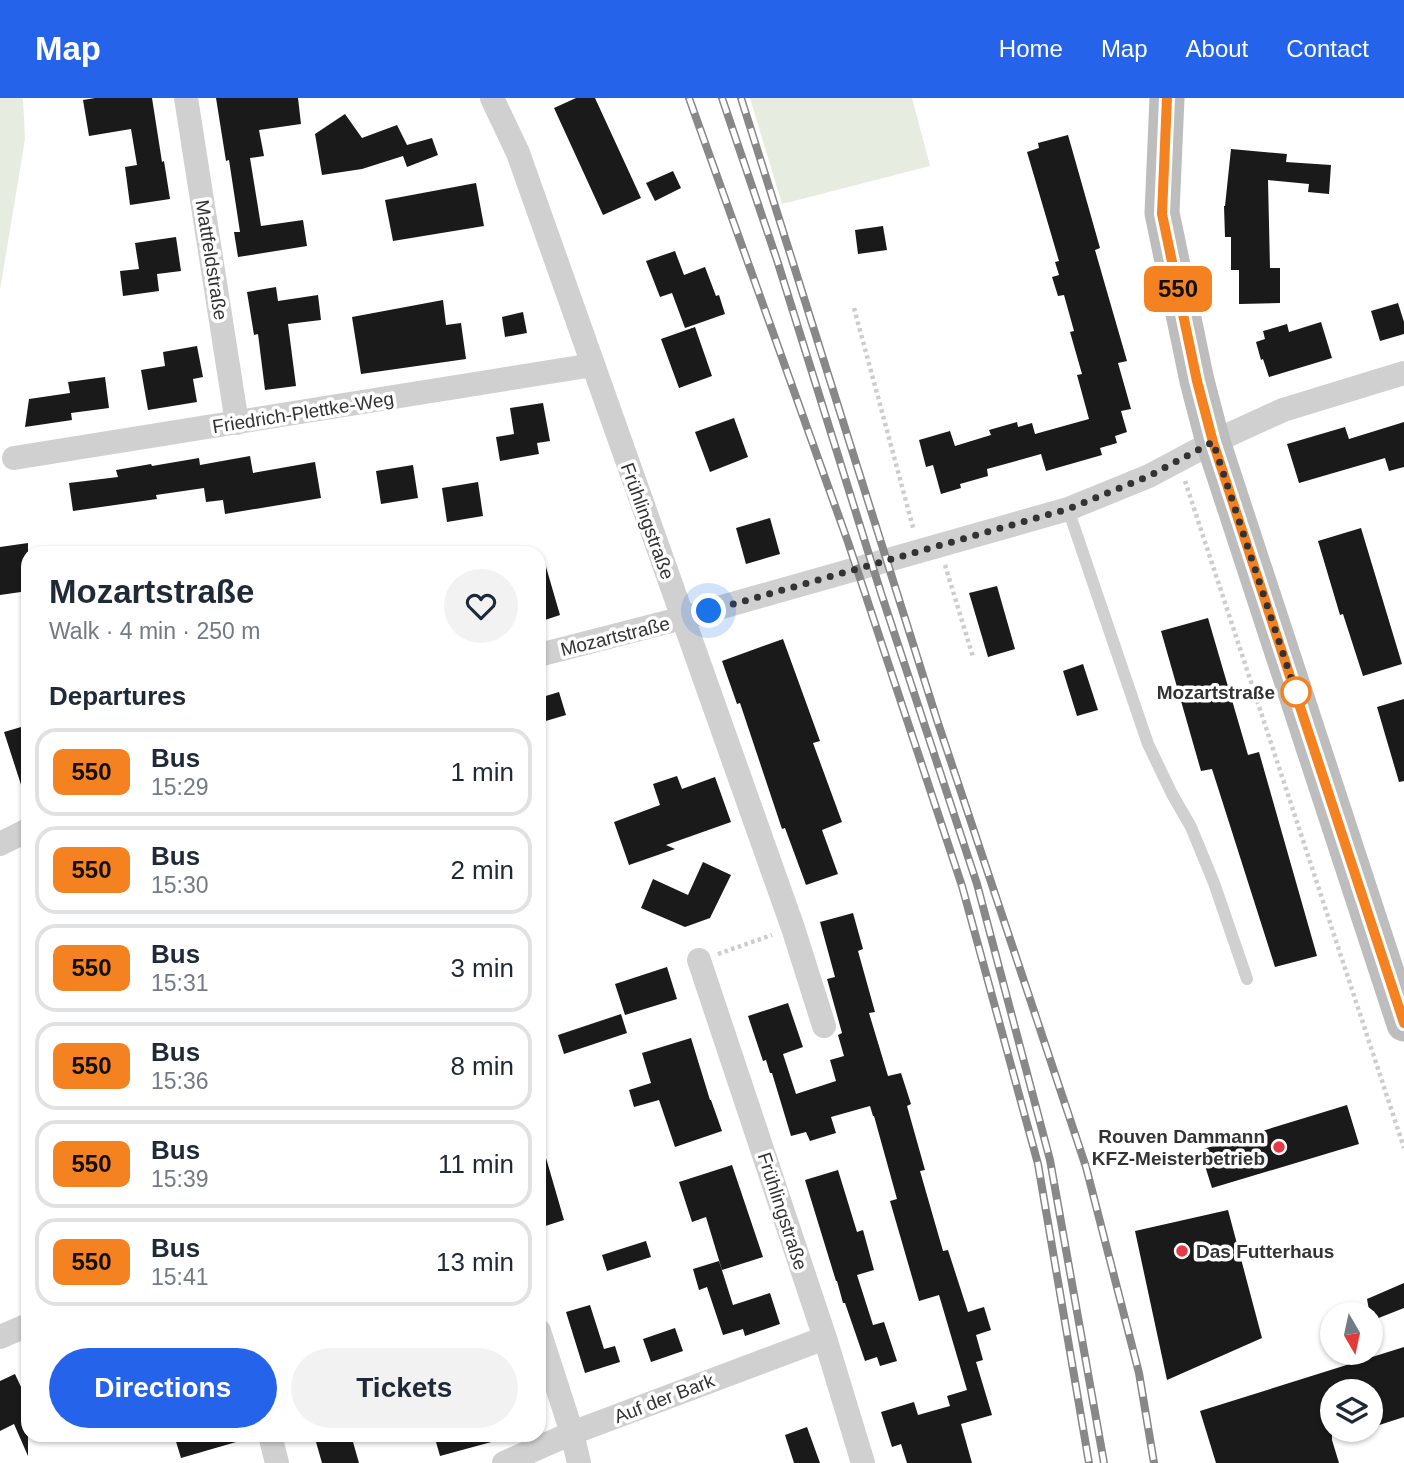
<!DOCTYPE html>
<meta charset="utf-8">
<style>
body{margin:0;font-family:Helvetica,sans-serif;background:#f2f2f3;color:#1f2937;height:100vh;display:flex;flex-direction:column;font-size:26px;white-space:nowrap}
*{box-sizing:border-box;margin:0}
p{font-size:23px;color:#747a83}
.icon{flex:none;width:38px;height:38px;fill:none;stroke:currentColor;stroke-width:2;stroke-linecap:round;stroke-linejoin:round}
.map{position:relative;flex:1;overflow:hidden}
.details{position:absolute;left:21px;top:448px;width:525px;height:896px;display:flex;flex-direction:column;background:#fff;border-radius:21px;box-shadow:0 2px 5px #0004}
.details>*{flex:none}
.badge{padding:0 14px;border-radius:10px;font-size:24px;line-height:46px}
.needle{width:46px;rotate:171deg}
.fabs{position:absolute;left:1320px;top:1204px;display:grid;gap:14px}
.fabs a{display:grid;place-items:center;width:63px;height:63px;border-radius:50%;background:#fff;box-shadow:0 2px 5px #0004;font-size:35px}
.you{position:absolute;width:35px;height:35px;margin:-18px;border:5px solid #fff;border-radius:50%;background:#1a73e8;box-shadow:0 0 0 10px #1a73e833}
.map>.badge{position:absolute;translate:-50% -50%;box-shadow:0 0 0 4px #fff}
h2{padding:0 28px;font-size:26px;line-height:63px}
.round{display:grid;place-items:center;flex:none;width:74px;height:74px;border-radius:37px;background:#f2f2f3}
.overview{display:flex;align-items:center;justify-content:space-between;height:119px;padding:0 28px}
h1{font-size:33px;font-weight:800;line-height:52px}
.cta{display:flex;gap:14px;margin-top:auto;padding:14px 28px}
.cta a{flex:1;height:80px;border-radius:42px;background:#2563eb;color:#fff;font-size:28px;font-weight:800;line-height:80px;text-align:center}
.cta a+a{background:#f2f2f3;color:#1f2937}
ul{padding:0;list-style:none}
li{display:flex;align-items:center;gap:21px;height:88px;margin:0 14px 10px;padding:0 14px;border:4px solid #e0e1e3;border-radius:21px}
li div{flex:1}
li b{display:block;font-size:26px}
li em{font-style:normal}
li .badge{min-width:77px;font-weight:700;text-align:center}
header{display:flex;align-items:center;gap:42px;box-sizing:border-box;height:98px;padding:0 35px;background:#2563eb;color:#fff}
header strong{font-size:33px}
nav{display:flex;gap:38px;margin-inline-start:auto;font-size:24px}
.map>svg:first-child{display:block}
</style>
<header>
<strong>Map</strong>
<nav><a>Home</a><a>Map</a><a>About</a><a>Contact</a></nav>
</header>
<div class="map">
<svg width="1404" height="1365" viewBox="0 0 1404 1365">
<rect width="100%" height="100%" fill="#fff"/>
<path fill="#e6ecdf" d="M0 0H23L25 41 0 192Z
M750 0H912L930 68 782 106Z"/>
<path fill="#1a1a1a" d="M95 0H152L162 64 164 63 170 101 130 107 125 69 137 67 131 31 89 38 83 2Z
M216 0H298L301 26 259 32 264 58 250 60 261 128 303 122 307 148 238 159 234 134H240L229 62 226 63Z
M576 0H595L641 100 603 117 554 10Z
M345 16 362 40 397 27 407 47 432 40 438 57 407 69 403 58 362 71 322 77 315 36Z
M1068 37 1100 150 1095 152 1127 263 1118 265 1131 311 1121 313 1127 334 1115 338 1117 345 1100 350 1102 357 1046 373 1041 356 987 371 988 378 960 386 961 390 941 396 933 367 926 369 919 342 950 333 955 348 991 337 989 332 1017 324 1018 329 1032 325 1035 336 1089 321 1077 277 1082 276 1070 234 1074 233 1064 197 1058 198 1052 179 1059 177 1055 164 1059 163 1027 54 1039 50 1038 45Z
M1231 51 1287 56 1286 64 1331 67 1329 96 1308 94 1309 86 1268 82 1270 170H1280V205L1239 206V172H1231V139H1225L1224 108H1225Z
M673 73 681 90 655 103 646 85Z
M476 85 484 128 393 143 385 102Z
M883 128 887 152 858 156 855 132Z
M176 139 181 173 157 176 159 193 123 198 120 173 139 171 135 145Z
M675 153 684 177 705 169 716 198 719 197 725 216 685 230 672 195 660 199 646 163Z
M276 189 278 203 318 197 321 222 288 226 296 288 265 292 258 236 254 237 247 194Z
M443 202 446 227 461 225 466 261 361 276 352 219Z
M1398 205 1404 224V236L1380 243 1371 213Z
M523 214 527 235 505 239 502 219Z
M1321 224 1332 260 1269 279 1263 261 1261 262 1256 244 1265 241 1263 233 1287 226 1289 234Z
M695 229 712 278 679 290 661 241Z
M197 248 203 279 193 281 197 304 148 312 141 272 165 268 163 254Z
M105 279 109 310 71 315 72 322 25 329 29 301 70 295 68 284Z
M543 305 550 343 537 345 539 356 500 363 496 339 514 336 510 310Z
M734 320 748 359 710 374 695 334Z
M1404 324V369L1389 373 1385 360 1299 385 1287 346 1345 329 1349 341Z
M250 358 253 375 315 364 321 400 225 416 223 402 206 404 204 390 156 397 157 401 73 413 69 385 118 379 116 372 151 366 152 368 199 360 200 367Z
M413 367 418 400 381 406 376 373Z
M478 384 483 418 447 424 442 390Z
M770 420 780 456 746 466 736 430Z
M1361 430 1402 566 1363 578 1343 516 1340 517 1318 443Z
M28 445V493L0 497V449Z
M544 462 560 517 539 524V463Z
M997 488 1015 551 988 559 969 495Z
M1208 520 1248 657 1259 654 1317 858 1275 869 1212 671 1201 673 1161 533Z
M783 541 820 643 813 645 842 724 822 732 838 776 806 787 785 730 782 731 740 605 737 606 722 563Z
M1083 566 1098 612 1077 618 1063 573Z
M559 594 566 617 539 625V600Z
M1404 601V683L1399 684 1377 609Z
M28 627V696H24L4 634Z
M677 678 682 691 715 679 731 724 666 747 675 751 629 767 614 724 660 707 653 686Z
M703 764 731 777 710 820 685 829 641 810 653 781 688 797Z
M853 815 863 851 858 853 875 914 869 915 888 978 901 975 911 1006 907 1008 925 1072 920 1073 943 1153 948 1152 968 1214 984 1209 991 1232 976 1237 983 1262 976 1264 992 1317 961 1326 972 1365H907L901 1346 892 1349 881 1314 914 1304 918 1317 950 1308 947 1298 967 1292 939 1197 919 1203 890 1103 897 1101 874 1018H873L870 1008 831 1019 836 1035 810 1043 806 1034 791 1038 772 975H770L766 962 763 963 748 918 788 905 803 949 783 956 796 996 836 983 830 962 844 958 838 937 842 935 827 881 835 879 820 824Z
M667 869 677 901 625 917 615 886Z
M621 916 627 935 564 956 558 937Z
M691 940 710 1002H711L722 1033 675 1049 659 1002 634 1009 629 992 651 985 642 955Z
M1347 1007 1359 1046 1212 1090 1200 1052Z
M539 1053H544L564 1122 539 1130Z
M732 1067 763 1159 722 1172 706 1119 692 1124 679 1084Z
M838 1072 857 1134 863 1132 874 1172 857 1177 873 1227 884 1224 897 1263 880 1268 877 1259 865 1263 845 1205H843L837 1183H836L805 1082Z
M1228 1112 1262 1240 1167 1282 1135 1133Z
M646 1143 651 1159 607 1173 602 1157Z
M719 1163 733 1207 770 1195 780 1226 745 1238 743 1231 723 1237 707 1189 699 1192 693 1171Z
M1404 1185V1210L1371 1223 1367 1201Z
M590 1207 604 1251 615 1248 620 1264 585 1275 566 1214Z
M675 1230 683 1253 651 1264 643 1241Z
M1404 1249V1319L1370 1330V1293H1332V1342L1339 1365H1216L1200 1313Z
M15 1276 28 1304V1358L14 1326 0 1333V1283Z
M807 1329 820 1365H794L785 1337Z
M174 1337H242L243 1342 181 1360Z
M314 1337H351L359 1365H322Z
M434 1337H495V1343L440 1358Z"/>
<g fill="none" stroke-linecap="round" stroke-linejoin="round">
<path stroke="#cdcdcd" stroke-width="4.5" stroke-dasharray="3.5 3.5" stroke-linecap="butt" d="M854 210 914 433
M1185 383 1404 1050
M945 467 973 559
M718 856 772 837"/>
<path stroke="#d0d0d0" stroke-width="12" d="M1068 411 1148 646 1172 696 1191 729 1214 785 1247 881"/>
<path stroke="#d0d0d0" stroke-width="24" d="M186 0 237 325
M492 0 518 55 793 830 824 928
M14 360 593 267
M539 557 683 520 1068 411 1149 378 1213 344 1283 312 1404 275
M0 746 28 732
M699 862 825 1240 863 1365
M539 1233 572 1335 579 1365
M0 1239 28 1227
M270 1337 277 1365
M504 1365 572 1335 825 1240"/>
<path stroke="#bdbdbd" stroke-width="35" d="M1167 0 1162 115 1197 283 1213 344 1404 926"/>
<defs>
<path id="rail" d="M689 0 848 444 962 788 1038 1066 1089 1365
M722 0 777 162 881 495 977 786 1050 1062 1104 1365
M741 0 937 622 1086 1069 1139 1275 1154 1365"/>
</defs>
<use href="#rail" stroke="#888" stroke-width="8"/>
<use href="#rail" stroke="#fff" stroke-width="5" stroke-dasharray="16" stroke-linecap="butt"/>
</g>
<g fill="none" stroke-linecap="round" stroke-linejoin="round">
<defs>
<path id="line" d="M1167 0 1162 116 1197 283 1213 344 1404 925"/>
</defs>
<use href="#line" stroke="#fff" stroke-width="16"/>
<use href="#line" stroke="#f58220" stroke-width="10"/>
<path stroke="#333" stroke-width="7" stroke-dasharray="0 12.6" d="M709 513 1068 411 1149 378 1213 344 1300 607 1296 594"/>
</g>
<circle fill="#fff" stroke="#f58220" stroke-width="3.5" cx="1296" cy="594" r="14"/>
<g fill="#e63946" stroke="#fff" stroke-width="2.5">
<circle cx="1279" cy="1049" r="7"/>
<circle cx="1182" cy="1153" r="7"/>
</g>
<g text-anchor="middle" stroke-width="7" stroke-linejoin="round" paint-order="stroke">
<g font-size="19" fill="#333" stroke="#fff">
<text transform="translate(212 162) rotate(81)" y="7">Mattfeldstraße</text>
<text transform="translate(303 314) rotate(-9)" y="7">Friedrich-Plettke-Weg</text>
<text transform="translate(648 423) rotate(70)" y="7">Frühlingstraße</text>
<text transform="translate(615 538) rotate(-14)" y="7">Mozartstraße</text>
<text transform="translate(783 1113) rotate(72)" y="7">Frühlingstraße</text>
<text transform="translate(664 1300) rotate(-21)" y="7">Auf der Bark</text>
</g>
<g font-size="19" font-weight="bold" fill="#333" stroke="#fff" text-anchor="end">
<text x="1275" y="601">Mozartstraße</text>
</g>
<g font-size="19" font-weight="bold" fill="#333" stroke="#fff" text-anchor="end">
<text x="1265" y="1045">Rouven Dammann<tspan x="1265" dy="22">KFZ-Meisterbetrieb</tspan></text>
<text x="1196" y="1160" text-anchor="start">Das Futterhaus</text>
</g>
</g>
</svg>
<div class="fabs">
<a><svg class="needle" viewBox="-14 -14 28 28"><path d="M0-13l5 13h-10z" fill="#e53935"/><path d="M0 13l5-13h-10z" fill="#747a83"/></svg></a>
<a><svg class="icon" aria-label="layers" viewBox="0 0 24 24"><path d="M12 4l9 5-9 5-9-5zM3 14l9 5 9-5"/></svg></a>
</div>
<div class="you" style="left:709px;top:513px"></div>
<b class="badge" style="left:1178px;top:191px;background:#f58220;color:#111">550</b>
<section class="details">
<div class="overview"><div><h1>Mozartstraße</h1><p>Walk · 4 min · 250 m</p></div><a class="round"><svg class="icon" aria-label="heart" viewBox="0 0 24 24"><path d="M12 20l-8-8c-3-5 5-10 8-4 3-6 11-1 8 4z"/></svg></a></div>
<h2>Departures</h2>
<ul>
<li><span class="badge" style="background:#f58220;color:#111">550</span><div><b>Bus</b><p>15:29</p></div><em>1 min</em></li>
<li><span class="badge" style="background:#f58220;color:#111">550</span><div><b>Bus</b><p>15:30</p></div><em>2 min</em></li>
<li><span class="badge" style="background:#f58220;color:#111">550</span><div><b>Bus</b><p>15:31</p></div><em>3 min</em></li>
<li><span class="badge" style="background:#f58220;color:#111">550</span><div><b>Bus</b><p>15:36</p></div><em>8 min</em></li>
<li><span class="badge" style="background:#f58220;color:#111">550</span><div><b>Bus</b><p>15:39</p></div><em>11 min</em></li>
<li><span class="badge" style="background:#f58220;color:#111">550</span><div><b>Bus</b><p>15:41</p></div><em>13 min</em></li>
</ul>
<div class="cta"><a>Directions</a><a>Tickets</a></div>
</section>
</div>
